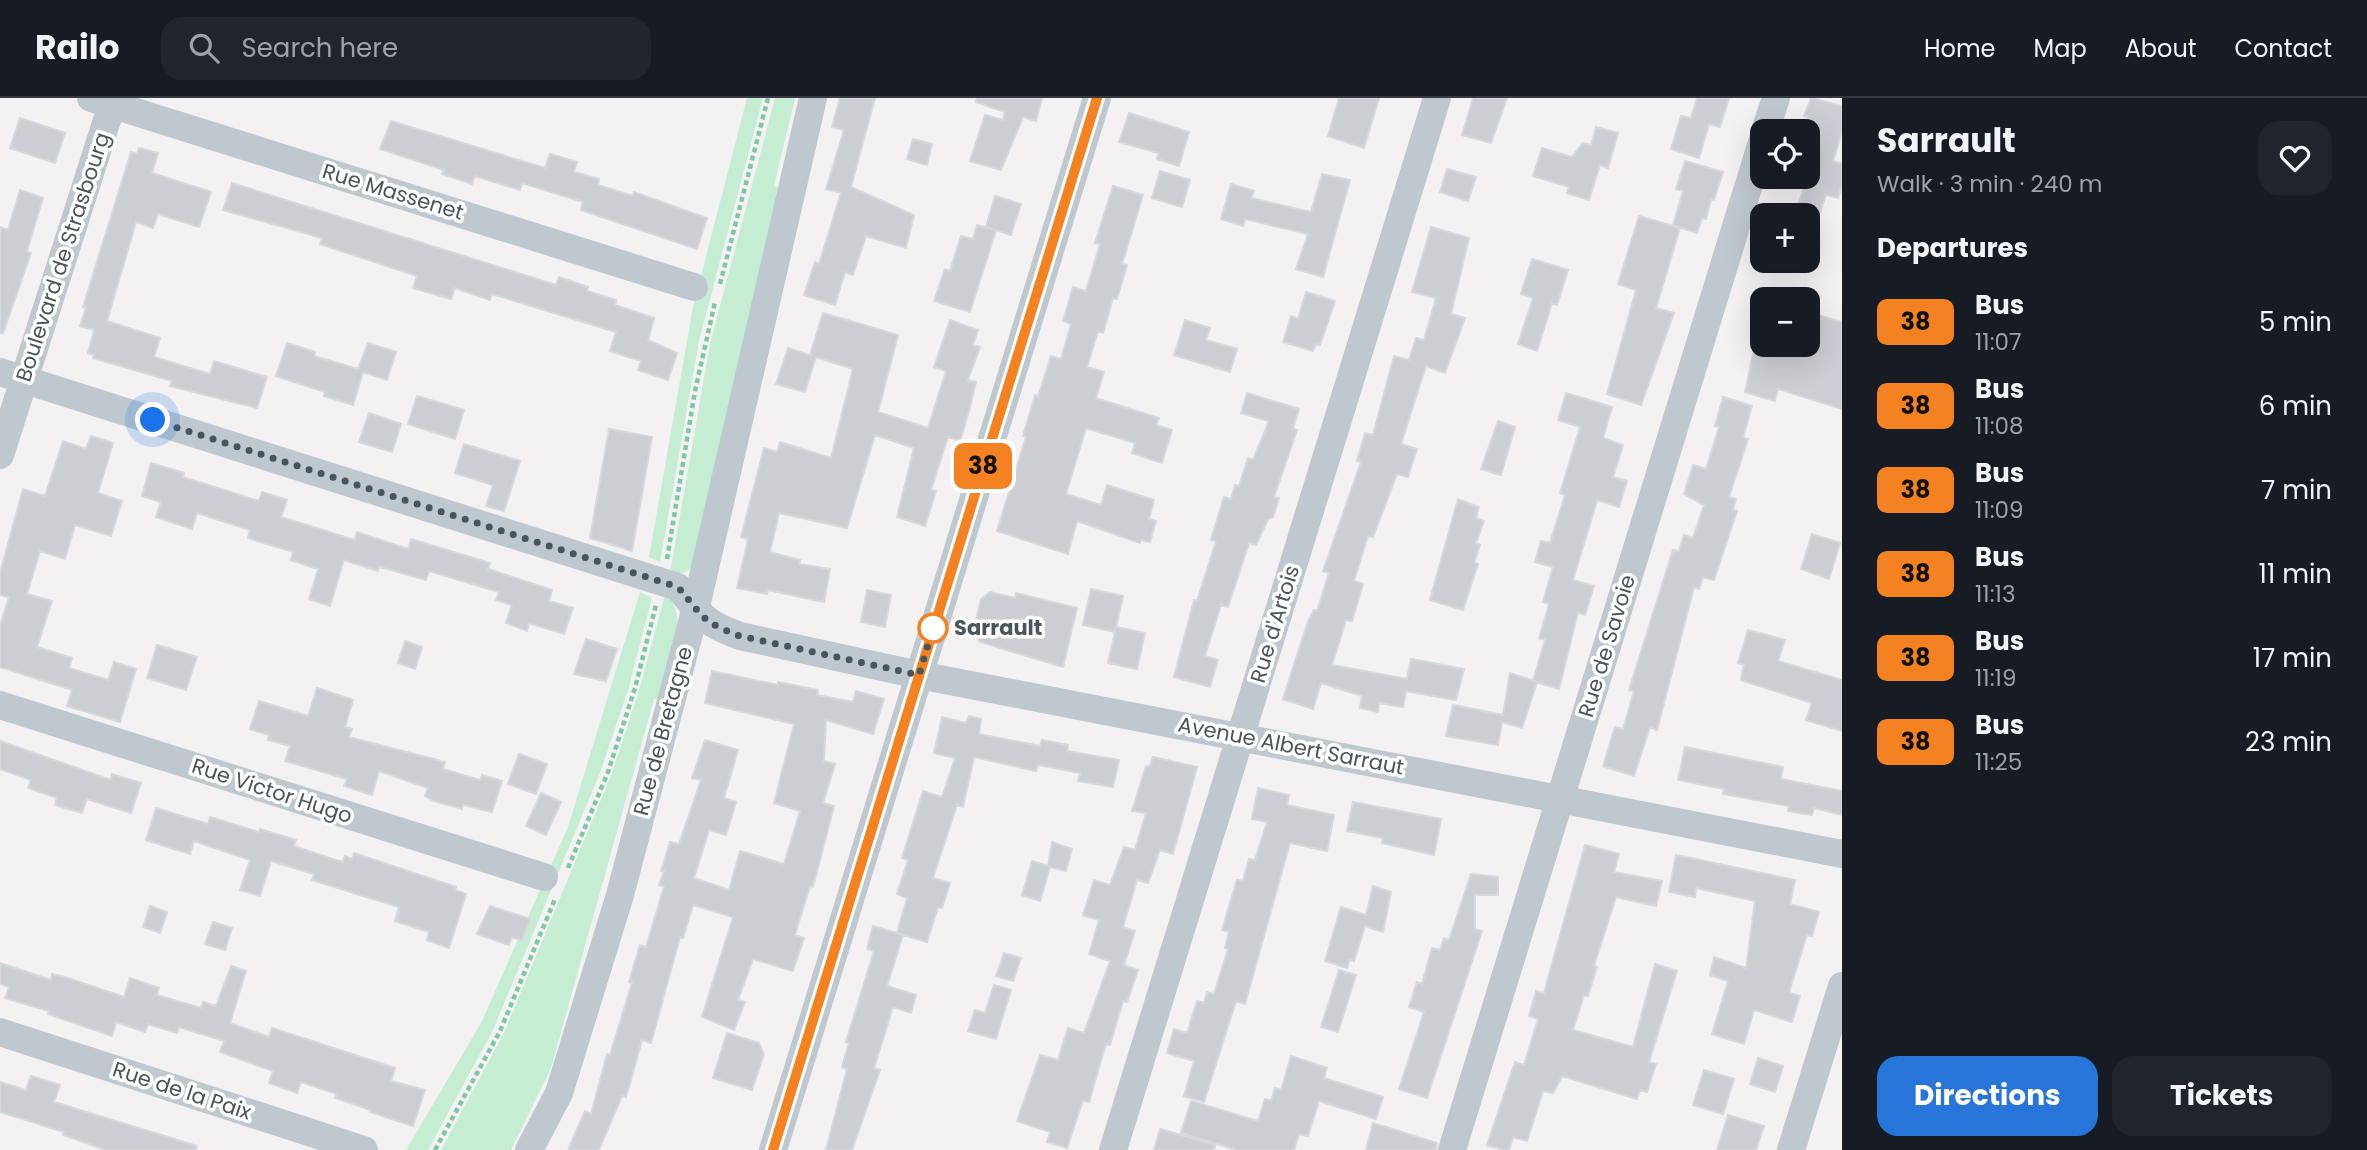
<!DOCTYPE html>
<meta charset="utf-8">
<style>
body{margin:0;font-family:Poppins,sans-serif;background:#20242c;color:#f1f3f6;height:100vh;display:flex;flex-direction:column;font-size:26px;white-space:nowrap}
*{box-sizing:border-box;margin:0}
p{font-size:23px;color:#9ea1a6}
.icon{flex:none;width:38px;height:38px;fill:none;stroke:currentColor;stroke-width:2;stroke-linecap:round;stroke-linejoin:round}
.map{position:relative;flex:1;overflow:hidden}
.sheet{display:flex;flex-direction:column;background:#171b24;width:525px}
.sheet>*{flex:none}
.badge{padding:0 14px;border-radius:10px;font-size:24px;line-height:46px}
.controls{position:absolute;left:1750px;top:21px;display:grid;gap:14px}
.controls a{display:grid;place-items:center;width:70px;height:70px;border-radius:14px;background:#171b24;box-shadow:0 7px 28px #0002;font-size:35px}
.you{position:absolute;width:35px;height:35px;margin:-18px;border:5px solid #fff;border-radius:50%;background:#1a73e8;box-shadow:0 0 0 10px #1a73e833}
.map>.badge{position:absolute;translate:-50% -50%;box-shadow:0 0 0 4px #fff}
h2{padding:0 35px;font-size:26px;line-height:63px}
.round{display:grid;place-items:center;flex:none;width:74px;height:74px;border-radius:21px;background:#20242c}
.headline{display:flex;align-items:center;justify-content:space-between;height:119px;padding:0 35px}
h1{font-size:33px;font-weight:700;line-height:52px}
.cta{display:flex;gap:14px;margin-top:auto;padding:14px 35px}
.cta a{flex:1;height:80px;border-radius:21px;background:#2775d8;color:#fff;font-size:28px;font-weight:700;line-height:80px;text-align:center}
.cta a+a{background:#20242c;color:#f1f3f6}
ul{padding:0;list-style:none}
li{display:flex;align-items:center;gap:21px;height:84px;padding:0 35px}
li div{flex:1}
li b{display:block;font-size:26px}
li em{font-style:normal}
li .badge{min-width:77px;font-weight:700;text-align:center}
header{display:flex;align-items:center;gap:42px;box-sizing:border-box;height:98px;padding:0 35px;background:#171b24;border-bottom:2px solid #363941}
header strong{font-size:33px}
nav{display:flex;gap:38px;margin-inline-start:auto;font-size:24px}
.search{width:490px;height:63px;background:#20242c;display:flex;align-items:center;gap:18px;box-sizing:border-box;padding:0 24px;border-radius:21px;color:#9ea1a6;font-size:26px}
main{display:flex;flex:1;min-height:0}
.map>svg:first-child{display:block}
</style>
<header>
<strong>Railo</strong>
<div class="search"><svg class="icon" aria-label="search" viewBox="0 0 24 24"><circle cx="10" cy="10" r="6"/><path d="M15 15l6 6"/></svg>Search here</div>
<nav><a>Home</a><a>Map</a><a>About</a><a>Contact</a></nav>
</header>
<main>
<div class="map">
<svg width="1842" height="1052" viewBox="0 0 1842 1052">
<rect width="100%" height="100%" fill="#f3f1f1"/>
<path fill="#c4edd4" d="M747 0H763L699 243 660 464 649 459 693 209Z
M775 0H795L774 88 784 91 695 467 684 475H670L710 246Z
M640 494 652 500 628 592 601 672 493 932 428 1052H406L481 925 568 729Z
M666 494C691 525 670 568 662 602L654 601 551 970 511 1052H441L504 935 612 675 638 596Z"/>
<path fill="#ccced3" stroke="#d6d8dc" stroke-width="2" d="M840 0H875L851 89 914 117 906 150 866 138 853 177 845 174 835 207 804 197 815 164 819 166 841 95 826 91 844 32 832 29Z
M977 0H1042L1036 23 1023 19 1001 72 970 63 985 17 1003 22 1005 14 976 4Z
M1339 0H1379L1364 50 1328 38Z
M1473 0H1507L1491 45 1462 37Z
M1697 0H1729L1720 29 1709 26 1699 60 1671 51 1681 18 1691 20Z
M1811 0 1842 8V34L1833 63 1842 66V86L1838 100 1826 97 1819 117H1795L1814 57 1808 55V19L1804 18Z
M1129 15 1189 34 1179 68 1157 61 1159 55 1119 44Z
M20 20 65 35 55 65 10 50Z
M391 23 545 70 550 56 577 64 574 74 599 81 598 87 633 98 634 94 707 120 697 151 581 112 583 104 522 85 520 92 475 78 472 86 442 76 444 72 380 51Z
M1596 29 1618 35 1608 70 1600 67 1589 102 1567 95 1569 89 1533 78 1542 50 1572 59 1583 45 1591 47Z
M913 41 932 46 927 67 907 61Z
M139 50 158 55 152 75 211 94 199 129 158 116 153 130 136 124 107 223 160 240 154 259 210 276 214 263 267 279 257 310 170 288 172 283 93 260 94 257 88 255 94 232 80 228 86 210 83 209 131 54 137 56Z
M1685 63 1723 74 1714 102 1711 101 1706 121 1702 120 1697 135 1673 127 1683 93 1676 91Z
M1447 71 1476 79 1468 103 1440 94Z
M1160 73 1190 82 1182 109 1152 100Z
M1322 76 1350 82 1323 179 1296 171 1308 136 1245 121 1243 128 1221 121 1231 86 1254 93 1251 100 1311 114Z
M232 85 556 187 559 179 588 189 587 193 616 202 615 207 654 220 648 242 677 255 668 282 638 272 641 263 610 253 616 234 492 196 490 202 455 190 451 201 413 190 417 178 320 146 322 140 223 112Z
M1113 88 1143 97 1122 166 1127 167 1117 201 1113 200 1103 235 1098 233 1087 269 1104 274 1096 300 1159 320 1156 327 1172 332 1162 365 1132 355 1135 345 1086 330 1066 396 1101 407 1107 387 1154 402 1149 421 1156 423 1150 444 1141 442 1140 445 1077 423 1068 456 997 433 1026 339 1023 338 1035 297 1038 299 1051 258 1061 261 1071 226 1063 223 1073 189 1086 193 1100 146 1095 145Z
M20 92 43 100 27 153 31 155 3 235H0V129L8 132Z
M995 98 1021 106 1011 137 996 132 970 214 934 203 945 171 950 173 961 138 973 141 977 127 996 132 986 129Z
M1639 118 1680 130 1656 210 1674 215 1641 307 1607 296 1636 192 1618 186Z
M1431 129 1469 140 1451 216 1465 220 1445 275 1426 268 1401 346 1417 351 1408 379 1397 376 1373 439 1368 438 1354 483 1363 486 1352 523 1346 522 1332 567 1407 581 1411 561 1464 571 1456 602 1406 593 1403 609 1379 605 1378 614 1360 610 1362 598 1321 585 1313 611 1283 601 1308 523 1314 512 1317 513 1329 475 1323 473 1361 364 1357 363 1365 335 1373 337 1394 258 1409 262 1416 240 1424 242 1436 200 1412 194Z
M1532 161 1568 172 1557 207 1552 205 1537 253 1518 246 1533 200 1521 196Z
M1306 194 1335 203 1320 247 1316 246 1313 253 1283 244 1291 218 1298 221Z
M823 215 898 237 878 314 928 330 946 273 934 269 950 222 978 232 973 247 980 249 968 282 976 284 969 313 960 343 948 339 931 392 936 393 925 428 897 419 914 350 875 337 847 430 779 415 770 454 800 462 799 466 830 471 824 504 768 492 767 496 737 490 748 441 741 439 764 350 777 354 780 344 831 360 853 271 816 259 805 294 776 286 788 250 813 258 810 257Z
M1818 217 1842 224V311L1778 291 1775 303 1745 294 1755 247H1808Z
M1185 222 1210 230 1206 242 1237 251 1230 274 1174 257Z
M287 245 315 254 314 258 358 271 368 245 396 254 387 282 363 274 353 307 324 298 325 294 276 278Z
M1247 295 1299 311 1293 331 1297 332 1274 399 1279 400 1273 419 1268 421 1256 447 1249 445 1228 509 1221 507 1205 558 1218 562 1210 589 1174 579 1194 502 1197 503 1216 443 1211 442 1224 399 1231 401 1235 387 1239 388 1248 360 1253 362 1269 323 1241 315Z
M1566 295 1612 309 1603 340 1623 347 1613 379 1627 383 1619 409 1597 402 1596 406 1573 482 1594 488 1585 517 1578 514 1559 591 1533 583 1545 542 1539 540 1549 506 1543 504 1553 469 1535 464 1541 443 1550 445 1565 397 1560 395 1580 329 1558 322Z
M417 298 464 312 455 341 408 326Z
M1723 299 1752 308 1743 340 1748 341 1729 399 1736 401 1733 412 1737 413 1714 482 1703 479 1699 491 1694 489 1657 632 1650 629 1634 678 1603 668 1615 629 1623 631 1634 593 1629 592 1673 452 1679 453 1684 437 1693 440 1704 407 1684 396 1693 367 1706 371 1719 329 1715 328Z
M369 315 401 326 392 354 359 344Z
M1498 323 1515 329 1501 377 1481 371Z
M609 331 652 339 632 453 590 440Z
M91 338 113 345 98 395 122 403 111 438 75 427 65 461 40 453 27 496 52 503 37 549 72 560 69 570 108 582 114 564 136 571 120 624 67 608 72 592 0 569V528L9 499 0 497V475L23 391 45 398 63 343 86 351Z
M464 346 520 363 504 413 486 408 493 387 455 375Z
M151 365 184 375 183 379 259 403 262 394 287 402 281 419 355 442 357 434 408 451 411 441 490 465 488 471 552 492 549 503 573 510 564 536 529 525 527 533 506 525 512 507 496 502 499 494 429 473 426 482 388 471 379 469 378 473 344 462 330 508 309 501 318 471 291 462 293 454 248 440 250 432 197 415 192 431 156 419 161 404 142 398Z
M1458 401 1479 409 1476 420 1484 423 1476 445 1480 447 1474 465 1478 466 1463 512 1430 502Z
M1812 436 1840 445 1829 481 1801 471Z
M1091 491 1123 498 1115 534 1083 527Z
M867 492 891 497 885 529 861 524Z
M990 494 1015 500 1016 495 1077 510 1063 569 980 544 973 535 981 501Z
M1116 529 1145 535 1137 571 1108 565Z
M1748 532 1785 542 1778 563 1842 582V633L1806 622 1812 605 1741 582 1744 567 1738 565Z
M586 541 617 551 606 583 574 576Z
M405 543 422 549 415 571 398 565Z
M157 547 197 559 186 592 147 580Z
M712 573 778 587V584L818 592 817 597 853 604 856 593 884 601 873 636 826 622 824 663 835 666 823 705 834 708 813 789 810 788 795 837 804 840 793 873 753 861 738 902 745 904 734 932 702 919 733 819 693 807 683 840 680 839 651 945 642 942 626 999 622 998 599 1052H568L585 1013 591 1016 607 956 610 957 632 885 629 884 640 847 646 849 664 789 659 787 664 773H661L670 744 679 746 701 682 692 680 705 642 738 652 724 700 736 704 726 737 709 732 694 780 729 792 740 753 784 766 800 713 774 705 794 626 705 605Z
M1510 575 1537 584 1522 630 1502 624 1498 647 1446 638 1453 607 1503 617Z
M317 590 353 602 345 629 352 631 349 639 445 664 443 671 480 682 482 677 502 683 492 714 463 707 462 711 434 703 425 698 428 690 379 673 372 697 344 688 347 681 285 663 290 648 268 642 269 637 250 631 259 603 308 618Z
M969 618 981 621 979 636 1040 648 1042 642 1068 647 1067 653 1119 662 1113 689 1078 683 1080 675 1038 667 1036 673 974 659 963 709 957 707 933 780 950 785 942 810 938 809 927 844 897 835 907 800 897 796 908 762 902 760 923 693 942 699 955 660 934 655 942 619 966 625Z
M0 643 111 682 112 676 141 685 131 715 87 701 82 715 55 707 57 700 28 690 31 682 0 671Z
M1685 649 1783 669 1781 681 1842 693V717L1814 710 1812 717 1788 713 1789 708 1723 696 1724 691 1678 682Z
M519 656 547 666 536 696 508 686Z
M1153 659 1197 669 1173 756 1160 752 1148 785 1137 782 1123 829 1135 833 1124 867 1138 872 1127 904 1123 903 1110 947 1106 946 1089 1004 1083 1002 1067 1050 1047 1044 1050 1034 1017 1023 1040 957 1058 962 1068 930 1084 935 1110 863 1089 856 1099 822 1083 817 1094 782 1110 787 1124 749 1135 752 1146 715 1132 713 1146 668H1150Z
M1258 690 1289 697 1287 707 1334 717 1327 753 1290 745 1245 906 1236 903 1204 1004 1184 998 1194 963 1167 955 1174 931 1187 935 1197 903 1204 905 1207 894 1214 896 1228 851 1225 850 1229 834 1222 832 1232 798 1237 782 1243 783 1249 761 1255 762 1267 724 1252 721Z
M541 695 561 704 546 737 526 728Z
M1353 704 1441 721 1434 757 1382 745 1383 740 1347 733Z
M156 710 208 726 210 719 259 734 260 731 296 742 294 748 342 764 345 758 352 761 354 755 456 789 455 792 466 796 449 850 427 842 429 834 395 823 399 809 312 782 314 776 271 763 260 798 240 792 250 762 194 743 190 756 146 742Z
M1052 744 1072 751 1066 773 1050 769 1040 803 1022 797 1032 763 1048 768Z
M1585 747 1619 756 1614 774 1662 783 1656 808 1616 799 1594 868 1597 869 1588 898 1584 897 1573 932 1633 949 1655 866 1677 873 1649 964 1656 966 1647 994 1640 992 1637 1001 1562 978 1553 995 1543 993 1527 1043 1513 1039 1509 1052H1503L1487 1047 1515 964 1524 967 1538 921 1529 918 1536 893 1544 895Z
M1676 757 1795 782 1790 806 1819 814 1812 838 1807 837 1790 891V895L1800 898 1792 924 1754 912 1744 946 1712 936 1728 883 1710 877 1714 859 1746 870 1755 803 1696 790 1695 799 1669 794Z
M1471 776 1498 779V797H1475V831L1482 833 1427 1000 1399 991 1424 914 1409 909 1417 884 1422 886 1432 850 1440 852 1444 840 1449 842Z
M1373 788 1391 794 1383 834 1365 828 1354 863 1349 862 1347 870 1325 863 1341 809 1366 817Z
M150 808 167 814 160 835 143 829Z
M490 808 530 821 522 843 512 839 509 847 477 836Z
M213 824 232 830 225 852 205 846Z
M873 828 903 837 887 888 916 897 911 915 893 909 874 970 880 972 852 1052H826L847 971 842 969 849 945 846 944 874 853 867 851Z
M1004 855 1021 860 1013 883 996 878Z
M0 865 51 882 52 876 65 879 124 899 130 880 159 890 157 897 201 910 203 904 216 908 231 868 246 873 230 925 269 939 272 930 395 970 391 983 425 992 413 1028 370 1014 371 1012 335 1000 337 996 301 984 297 995 269 985 273 973 220 954 224 943 179 929 177 935 148 926 145 934 116 924 112 938 48 916 49 913 5 900 9 889 0 886Z
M1339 872 1356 877 1338 934 1321 929Z
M994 887 1011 892 996 941 968 933 975 912 985 915Z
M727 935 759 945 764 956 752 992 713 980Z
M1291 958 1327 970 1324 980 1383 999 1376 1021 1319 1003 1308 1038 1299 1036 1294 1052H1237L1181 1035 1191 1003 1258 1023 1265 1001 1271 1003 1275 990 1281 992Z
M1758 960 1783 968 1775 994 1750 986Z
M1704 972 1734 981 1723 1016 1693 1007Z
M31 978 60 987 54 1004 197 1048 196 1052H106L63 1037 64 1034 0 1014V984L26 992Z
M1728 1017 1764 1028 1756 1052H1717Z
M1373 1025 1437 1045 1436 1052H1366Z
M1160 1031 1215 1047 1214 1052H1154Z"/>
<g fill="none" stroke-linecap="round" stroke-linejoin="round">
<path stroke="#7ec9a4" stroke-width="4.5" stroke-dasharray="5 3.5" stroke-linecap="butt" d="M720 186 768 0
M667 461 695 293 715 204
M568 770 608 674 635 590 656 507
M435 1052 500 933 555 801"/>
<path stroke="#c0c8cf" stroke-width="28" d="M91 0 694 189
M1765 33 1776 0
M0 274 678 489C704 519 700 523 740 538L919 577 1842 756
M0 357 114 0
M0 607 544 779
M0 934 364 1052
M529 1052 559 995 620 797 695 513 813 0
M773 1052 1097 0
M1113 1052 1437 0
M1452 1052 1762 44
M1791 1052 1842 888"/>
</g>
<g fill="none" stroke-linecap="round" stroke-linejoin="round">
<defs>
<path id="line" d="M773 1052 1097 0"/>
</defs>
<use href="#line" stroke="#fff" stroke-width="16"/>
<use href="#line" stroke="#f58220" stroke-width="10"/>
<path stroke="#4a545d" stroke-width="7" stroke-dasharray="0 12.6" d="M153 322 678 489C704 519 700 523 740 538L919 577 933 530"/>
</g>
<circle fill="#fff" stroke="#f58220" stroke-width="3.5" cx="933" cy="530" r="14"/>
<g text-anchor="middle" stroke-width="7" stroke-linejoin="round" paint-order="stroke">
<g font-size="21" fill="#4a545d" stroke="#fff">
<text transform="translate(393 94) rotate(17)" y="7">Rue Massenet</text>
<text transform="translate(63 159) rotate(-72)" y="7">Boulevard de Strasbourg</text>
<text transform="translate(1275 526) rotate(-73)" y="7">Rue d'Artois</text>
<text transform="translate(1607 548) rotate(-73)" y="7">Rue de Savoie</text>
<text transform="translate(663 633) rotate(-75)" y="7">Rue de Bretagne</text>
<text transform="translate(1291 648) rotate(11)" y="7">Avenue Albert Sarraut</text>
<text transform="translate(272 693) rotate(18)" y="7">Rue Victor Hugo</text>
<text transform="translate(182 993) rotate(18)" y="7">Rue de la Paix</text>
</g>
<g font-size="21" font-weight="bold" fill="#4a545d" stroke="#fff" text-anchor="start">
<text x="954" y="537">Sarrault</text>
</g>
</g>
</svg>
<div class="controls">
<a><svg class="icon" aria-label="locate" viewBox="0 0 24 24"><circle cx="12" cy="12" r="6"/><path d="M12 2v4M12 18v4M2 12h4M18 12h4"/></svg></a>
<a>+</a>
<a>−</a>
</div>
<div class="you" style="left:153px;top:322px"></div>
<b class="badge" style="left:983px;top:368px;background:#f58220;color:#111">38</b>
</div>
<section class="sheet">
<div class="headline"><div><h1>Sarrault</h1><p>Walk · 3 min · 240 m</p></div><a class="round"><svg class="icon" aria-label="heart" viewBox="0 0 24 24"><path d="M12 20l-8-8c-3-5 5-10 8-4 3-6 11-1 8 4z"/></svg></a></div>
<h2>Departures</h2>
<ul>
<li><span class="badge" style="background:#f58220;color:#111">38</span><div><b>Bus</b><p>11:07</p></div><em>5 min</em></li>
<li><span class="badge" style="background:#f58220;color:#111">38</span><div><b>Bus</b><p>11:08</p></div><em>6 min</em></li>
<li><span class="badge" style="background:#f58220;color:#111">38</span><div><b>Bus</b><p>11:09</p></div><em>7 min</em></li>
<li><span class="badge" style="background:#f58220;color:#111">38</span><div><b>Bus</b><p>11:13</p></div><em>11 min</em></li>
<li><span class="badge" style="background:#f58220;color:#111">38</span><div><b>Bus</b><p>11:19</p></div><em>17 min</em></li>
<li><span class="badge" style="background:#f58220;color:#111">38</span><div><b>Bus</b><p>11:25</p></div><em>23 min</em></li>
</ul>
<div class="cta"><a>Directions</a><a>Tickets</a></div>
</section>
</main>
